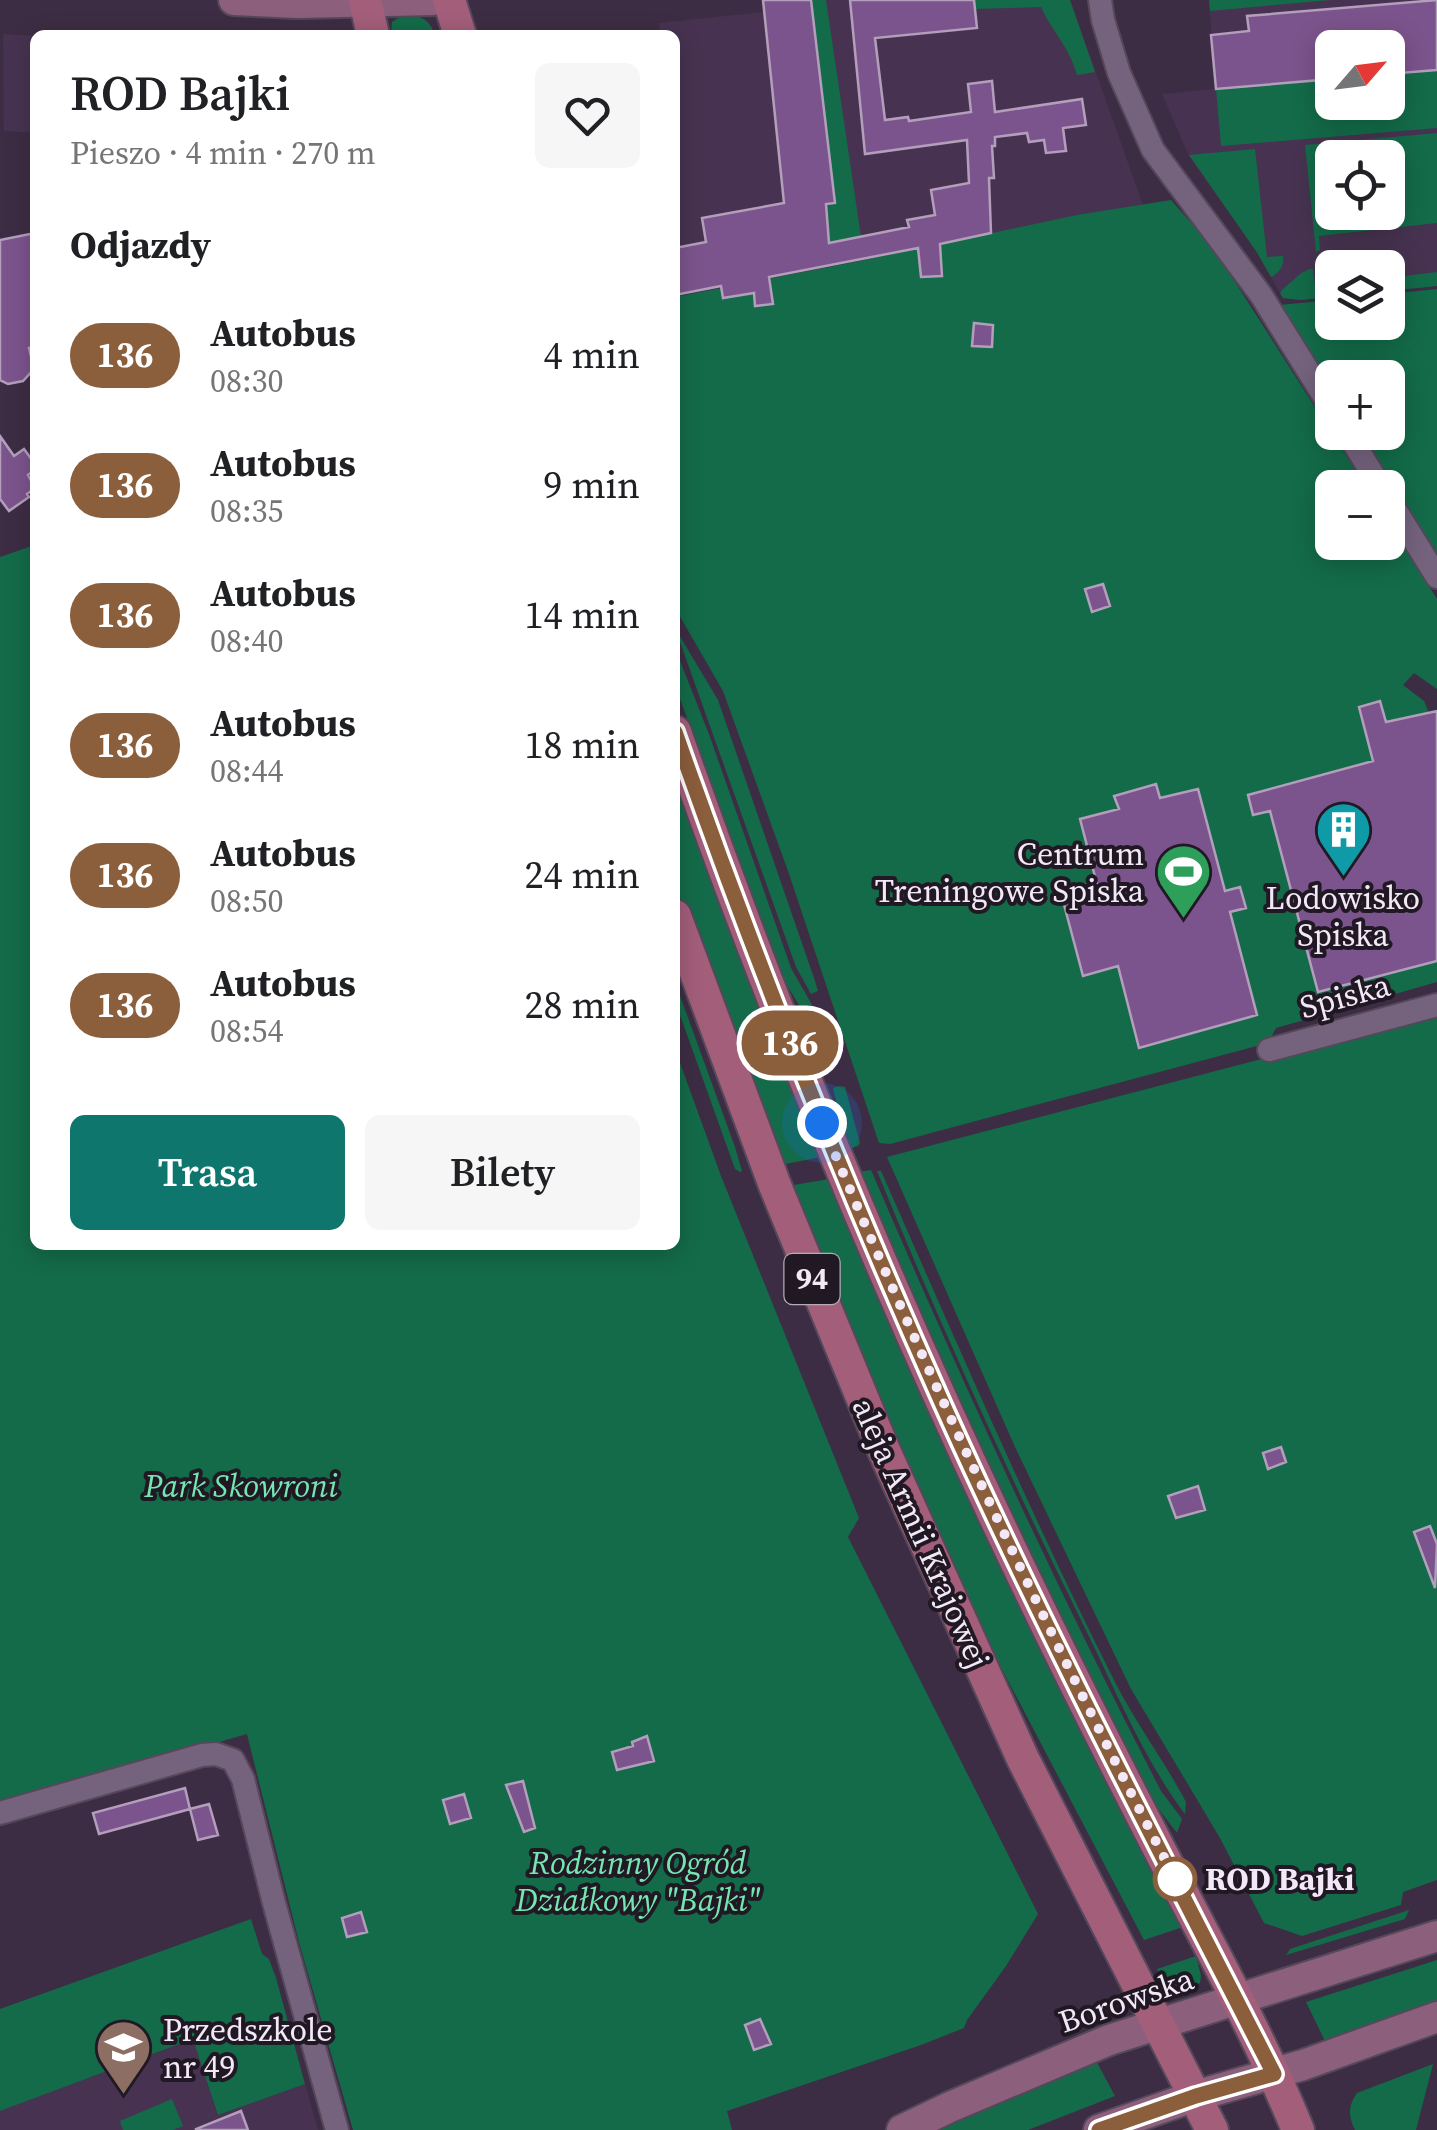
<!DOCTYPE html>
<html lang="pl">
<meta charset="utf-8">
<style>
body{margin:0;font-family:"Source Serif 4",serif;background:#f6f6f6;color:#202124;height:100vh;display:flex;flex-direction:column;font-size:38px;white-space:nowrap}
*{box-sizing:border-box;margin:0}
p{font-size:32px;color:#757577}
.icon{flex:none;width:55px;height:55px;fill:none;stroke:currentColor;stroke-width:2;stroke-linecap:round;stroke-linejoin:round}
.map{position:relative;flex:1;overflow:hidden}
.details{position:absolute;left:30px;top:30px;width:650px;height:1220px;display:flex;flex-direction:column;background:#fff;border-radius:15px;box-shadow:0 5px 25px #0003}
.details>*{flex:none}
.badge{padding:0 20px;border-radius:32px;font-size:35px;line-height:65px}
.needle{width:65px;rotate:62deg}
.fabs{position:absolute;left:1315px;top:30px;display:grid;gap:20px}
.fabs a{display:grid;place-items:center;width:90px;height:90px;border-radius:15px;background:#fff;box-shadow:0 5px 25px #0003;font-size:50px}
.you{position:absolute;width:50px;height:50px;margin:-25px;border:8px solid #fff;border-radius:50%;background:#1a73e8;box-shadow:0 0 0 15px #1a73e833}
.map>.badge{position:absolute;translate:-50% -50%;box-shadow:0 0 0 5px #fff}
h2{padding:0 40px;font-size:38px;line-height:90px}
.round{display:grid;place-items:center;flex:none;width:105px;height:105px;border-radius:15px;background:#f6f6f6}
.summary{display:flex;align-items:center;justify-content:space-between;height:170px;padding:0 40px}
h1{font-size:48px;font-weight:600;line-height:75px}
.cta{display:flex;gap:20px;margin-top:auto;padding:20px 40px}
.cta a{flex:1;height:115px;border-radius:15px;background:#0f766e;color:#fff;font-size:40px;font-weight:600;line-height:115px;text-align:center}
.cta a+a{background:#f6f6f6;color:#202124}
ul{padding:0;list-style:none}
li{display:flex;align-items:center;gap:30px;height:130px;padding:0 40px}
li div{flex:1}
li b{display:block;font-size:38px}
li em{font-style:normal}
li .badge{min-width:110px;font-weight:700;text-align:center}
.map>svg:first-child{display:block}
</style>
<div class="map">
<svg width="1437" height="2130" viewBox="0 0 1437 2130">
<rect width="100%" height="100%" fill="#3d2d44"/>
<path fill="#473351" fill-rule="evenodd" d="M771 0H1070L1143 205 675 294V35H645L660 34 659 23 765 12Z
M1209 0H1437V286L1388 291V268H1332V297L1300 300 1283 298 1256 251 1189 156 1162 94 1216 89ZM1332 48H1388V102H1332ZM1332 158H1388V212H1332Z
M3 34 35 36V133L4 131Z
M194 2039 218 2115 305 2084 318 2130H0V2111Z"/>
<path fill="#136b49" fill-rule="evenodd" d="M811 0H826L861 237 826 243 819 205 835 202Z
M974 0H1070L1095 72 1077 75C1069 46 1053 33 1041 7L975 9Z
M1209 0H1330L1210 11Z
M401 16C420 16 428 16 435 35H391L392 22Z
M1437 70V128L1221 146 1216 89 1332 79V102H1388V74Z
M1437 133V223L1319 236 1320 250 1316 252 1305 145ZM1332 158H1388V212H1332Z
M1255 149 1267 257 1283 256C1284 266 1280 272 1271 277L1256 251 1189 155Z
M1171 200 1214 249 1366 487 1332 488V542H1388V521L1437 599V689L1414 673 1403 685 1424 701 1429 713 1437 715V982L1276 1028 1268 1043 890 1144 879 1143 788 871 723 691 675 608V297L860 261 1077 215Z
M1309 269H1313L1315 286 1332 283V297L1300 300 1283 298 1280 293 1282 290 1300 274Z
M1437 272V286L1388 291V278Z
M1437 289V561L1357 433 1388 432V378H1332V392L1279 305 1332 300V322H1388V294Z
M35 545V1245H675V1049L721 1176 859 1518 848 1537 1038 1914 1006 1966 967 2020 964 2028 921 2045 727 2111 732 2130H353L299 1942 247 1734 0 1805V557Z
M675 628 718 700 815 981 818 991 811 994 796 967Z
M675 648 710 737 791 968 815 1010 805 1015 779 972 675 685Z
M675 771 821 1157 780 1165 675 884Z
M675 982 735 1147 742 1171 740 1172 735 1169 675 1001Z
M1437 1013V1880L1403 1892 1401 1905 1302 1936 1264 1923 1220 1838 1131 1689 1015 1447 887 1157Z
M839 1086 845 1087 860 1143 858 1146 848 1149 833 1088Z
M871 1170C961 1380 1056 1588 1161 1791L1182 1819 1177 1833 1148 1795 1000 1496 857 1172Z
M877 1171H881C957 1343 1031 1516 1116 1684 1137 1725 1165 1762 1186 1802L1185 1814C1143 1759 1112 1682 1081 1620 1008 1473 939 1323 877 1171Z
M829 1179 1183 1927 1144 1940 982 1631 927 1512 788 1186Z
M1409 1910 1405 1919 1286 1955 1290 1949Z
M251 1919 262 1954 269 1959 276 1978 305 2084 218 2115 193 2039 0 2111V2009Z
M1196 1956 1201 1976 1200 1983 1176 1994 1172 1993 1157 1969Z
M1437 1960V2001L1325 2041 1306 2002Z
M1094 2057 1115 2096 1028 2130H932Z
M1433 2064 1416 2130H1355C1348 2116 1348 2106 1357 2093Z
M172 2099 183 2126 173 2130H123L120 2121Z"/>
<path fill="#7c548d" stroke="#b39fbc" stroke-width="2.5" d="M763 0H811L835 203 826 204 829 243 909 227 907 220 935 215 931 190 969 183 967 140 865 154 850 0H974L977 28 875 38 885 120 908 117 909 121 971 112 968 84 992 81 995 112 1082 99 1086 125 1063 128 1066 151 1046 153 1044 140 1029 142 1027 133 995 137V146H992L994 178H989L991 233 940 244 942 276 921 277 918 248 769 277 773 304 755 306 754 293 723 298 721 286 675 295V248L706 242 702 218 784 203Z
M1437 0V70L1388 74V48H1332V79L1216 89 1211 35 1249 31 1247 16Z
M35 233V347L29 348 34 369 23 381 8 384 0 380V240Z
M974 323 993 325 992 347 972 346Z
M0 436 14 456 24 449 35 464V470L28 475 35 488 27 494 29 497 9 511 0 499Z
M1103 584 1110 606 1092 612 1085 589Z
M1380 701 1386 722 1437 711V961L1318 992 1270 811 1253 815 1248 795 1373 761 1359 707Z
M1156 784 1160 798 1198 789 1225 891 1240 887 1246 908 1230 912 1257 1015 1139 1048 1118 966 1083 976 1062 897 1098 888 1080 819 1119 809 1114 796Z
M1281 1447 1286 1462 1268 1469 1263 1453Z
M1198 1486 1205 1510 1176 1518 1168 1496Z
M1430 1526 1437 1544 1435 1588 1414 1532Z
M647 1736 654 1761 617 1770 612 1752 633 1746 632 1742Z
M523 1781 535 1828 524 1832 506 1785Z
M185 1788 190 1809 99 1834 93 1813Z
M464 1794 471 1818 450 1824 443 1800Z
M209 1804 218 1835 198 1840 190 1809Z
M361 1912 367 1932 347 1937 342 1918Z
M760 2019 771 2044 754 2050 745 2025Z
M241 2111 248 2130H196V2129Z"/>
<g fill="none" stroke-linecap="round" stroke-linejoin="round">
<defs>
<path id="street" d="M1100 0 1103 20 1119 73 1153 150 1261 295 1332 409
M1347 432 1381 488
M1388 498 1437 577
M1269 1050 1437 1005
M0 1813 202 1755 216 1754 233 1760 243 1779 274 1903 337 2130"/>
<path id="secondary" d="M234 0 298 3 433 0
M902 2130 950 2107 1109 2040 1437 1936
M1099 2130 1195 2096 1303 2065 1437 2017"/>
<path id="primary" d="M365 0 373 35
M449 0 460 35
M675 732C777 1023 894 1308 1028 1586 1073 1680 1121 1775 1169 1868 1214 1954 1261 2040 1298 2130
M675 916 774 1183 882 1446 1023 1759 1212 2130"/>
</defs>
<use href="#street" stroke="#56485b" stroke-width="26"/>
<use href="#secondary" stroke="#56485b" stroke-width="34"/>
<use href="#primary" stroke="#56485b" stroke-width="36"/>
<use href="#street" stroke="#75637e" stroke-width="22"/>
<use href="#secondary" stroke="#8c607c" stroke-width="30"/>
<use href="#primary" stroke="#a35e7a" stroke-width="32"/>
</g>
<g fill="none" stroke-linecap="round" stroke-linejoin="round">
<defs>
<path id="line" d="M675 732C755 960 844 1184 943 1405 1045 1632 1161 1853 1274 2074L1196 2096 1099 2130"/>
</defs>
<use href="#line" stroke="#fff" stroke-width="22"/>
<use href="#line" stroke="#8b5e3c" stroke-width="15"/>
<path stroke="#f3e8f8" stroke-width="10" stroke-dasharray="0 18" d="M822 1123C931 1384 1051 1641 1182 1892L1175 1879"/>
</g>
<defs>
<symbol id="building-pin" viewBox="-11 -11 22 30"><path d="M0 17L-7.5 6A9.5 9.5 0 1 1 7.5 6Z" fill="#0f9aa8" stroke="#201923"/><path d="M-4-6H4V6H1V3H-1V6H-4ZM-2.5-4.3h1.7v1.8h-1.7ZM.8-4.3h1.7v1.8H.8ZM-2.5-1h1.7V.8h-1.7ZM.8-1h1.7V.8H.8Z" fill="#fff"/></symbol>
<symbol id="stadium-pin" viewBox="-11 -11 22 30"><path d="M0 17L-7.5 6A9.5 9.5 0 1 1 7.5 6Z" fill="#2e9e5b" stroke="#201923"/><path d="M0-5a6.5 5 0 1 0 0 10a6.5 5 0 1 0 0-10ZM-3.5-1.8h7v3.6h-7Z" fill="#fff"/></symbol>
<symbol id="school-pin" viewBox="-11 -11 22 30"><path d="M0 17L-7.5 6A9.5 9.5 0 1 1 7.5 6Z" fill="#8d6e63" stroke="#201923"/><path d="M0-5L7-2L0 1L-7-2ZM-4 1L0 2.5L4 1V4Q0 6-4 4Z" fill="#fff"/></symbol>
</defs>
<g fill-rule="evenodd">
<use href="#building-pin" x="1312" y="798" width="63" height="86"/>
<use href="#stadium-pin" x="1152" y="840" width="63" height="86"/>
<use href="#school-pin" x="92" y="2016" width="63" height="86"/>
</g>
<circle fill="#fff" stroke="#8b5e3c" stroke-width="5" cx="1175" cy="1879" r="20"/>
<g text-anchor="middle" stroke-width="8" stroke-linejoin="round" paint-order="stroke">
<rect fill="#201923" stroke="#b4aab8" stroke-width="2.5" x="784.5" y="1254" width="55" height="50" rx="8"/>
<g font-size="30" font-weight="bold" fill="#f3e8f8">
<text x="812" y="1289">94</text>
</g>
<g font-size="32" fill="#f3e8f8" stroke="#201923" text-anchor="end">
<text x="1144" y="865">Centrum<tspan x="1144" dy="37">Treningowe Spiska</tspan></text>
<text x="1343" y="909" text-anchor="middle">Lodowisko<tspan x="1343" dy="37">Spiska</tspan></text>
<text x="163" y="2041" text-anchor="start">Przedszkole<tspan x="163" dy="37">nr 49</tspan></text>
</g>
<g font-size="32" fill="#f3e8f8" stroke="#201923">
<text transform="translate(1345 996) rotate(-15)" y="11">Spiska</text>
<text transform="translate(921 1533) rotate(66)" y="11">aleja Armii Krajowej</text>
<text transform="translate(1126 2000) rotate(-19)" y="11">Borowska</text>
</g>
<g font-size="32" font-style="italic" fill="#74e6b1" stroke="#201923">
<text x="241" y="1497">Park Skowroni</text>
<text x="638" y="1874">Rodzinny Ogród<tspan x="638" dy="37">Działkowy "Bajki"</tspan></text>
</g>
<g font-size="32" font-weight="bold" fill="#f3e8f8" stroke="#201923" text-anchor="start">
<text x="1205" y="1890">ROD Bajki</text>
</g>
</g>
</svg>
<div class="fabs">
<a><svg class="needle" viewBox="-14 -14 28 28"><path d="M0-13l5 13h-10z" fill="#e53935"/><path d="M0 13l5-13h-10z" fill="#757577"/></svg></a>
<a><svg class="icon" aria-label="locate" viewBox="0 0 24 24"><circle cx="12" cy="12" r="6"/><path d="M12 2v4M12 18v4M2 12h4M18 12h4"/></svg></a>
<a><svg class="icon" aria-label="layers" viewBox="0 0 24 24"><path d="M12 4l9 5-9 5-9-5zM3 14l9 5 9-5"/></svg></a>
<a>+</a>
<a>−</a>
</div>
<div class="you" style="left:822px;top:1123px"></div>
<b class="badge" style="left:790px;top:1043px;background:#8b5e3c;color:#fff">136</b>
<section class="details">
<div class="summary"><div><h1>ROD Bajki</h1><p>Pieszo · 4 min · 270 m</p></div><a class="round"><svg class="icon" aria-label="heart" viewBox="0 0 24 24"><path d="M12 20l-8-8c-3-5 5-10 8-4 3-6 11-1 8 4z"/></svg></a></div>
<h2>Odjazdy</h2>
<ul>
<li><span class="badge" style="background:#8b5e3c;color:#fff">136</span><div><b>Autobus</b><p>08:30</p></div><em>4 min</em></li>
<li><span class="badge" style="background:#8b5e3c;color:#fff">136</span><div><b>Autobus</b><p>08:35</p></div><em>9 min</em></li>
<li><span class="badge" style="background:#8b5e3c;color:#fff">136</span><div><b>Autobus</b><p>08:40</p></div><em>14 min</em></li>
<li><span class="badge" style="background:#8b5e3c;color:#fff">136</span><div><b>Autobus</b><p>08:44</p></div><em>18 min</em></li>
<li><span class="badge" style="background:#8b5e3c;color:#fff">136</span><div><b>Autobus</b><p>08:50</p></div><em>24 min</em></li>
<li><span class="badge" style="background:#8b5e3c;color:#fff">136</span><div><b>Autobus</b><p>08:54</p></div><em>28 min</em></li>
</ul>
<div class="cta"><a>Trasa</a><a>Bilety</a></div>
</section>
</div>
